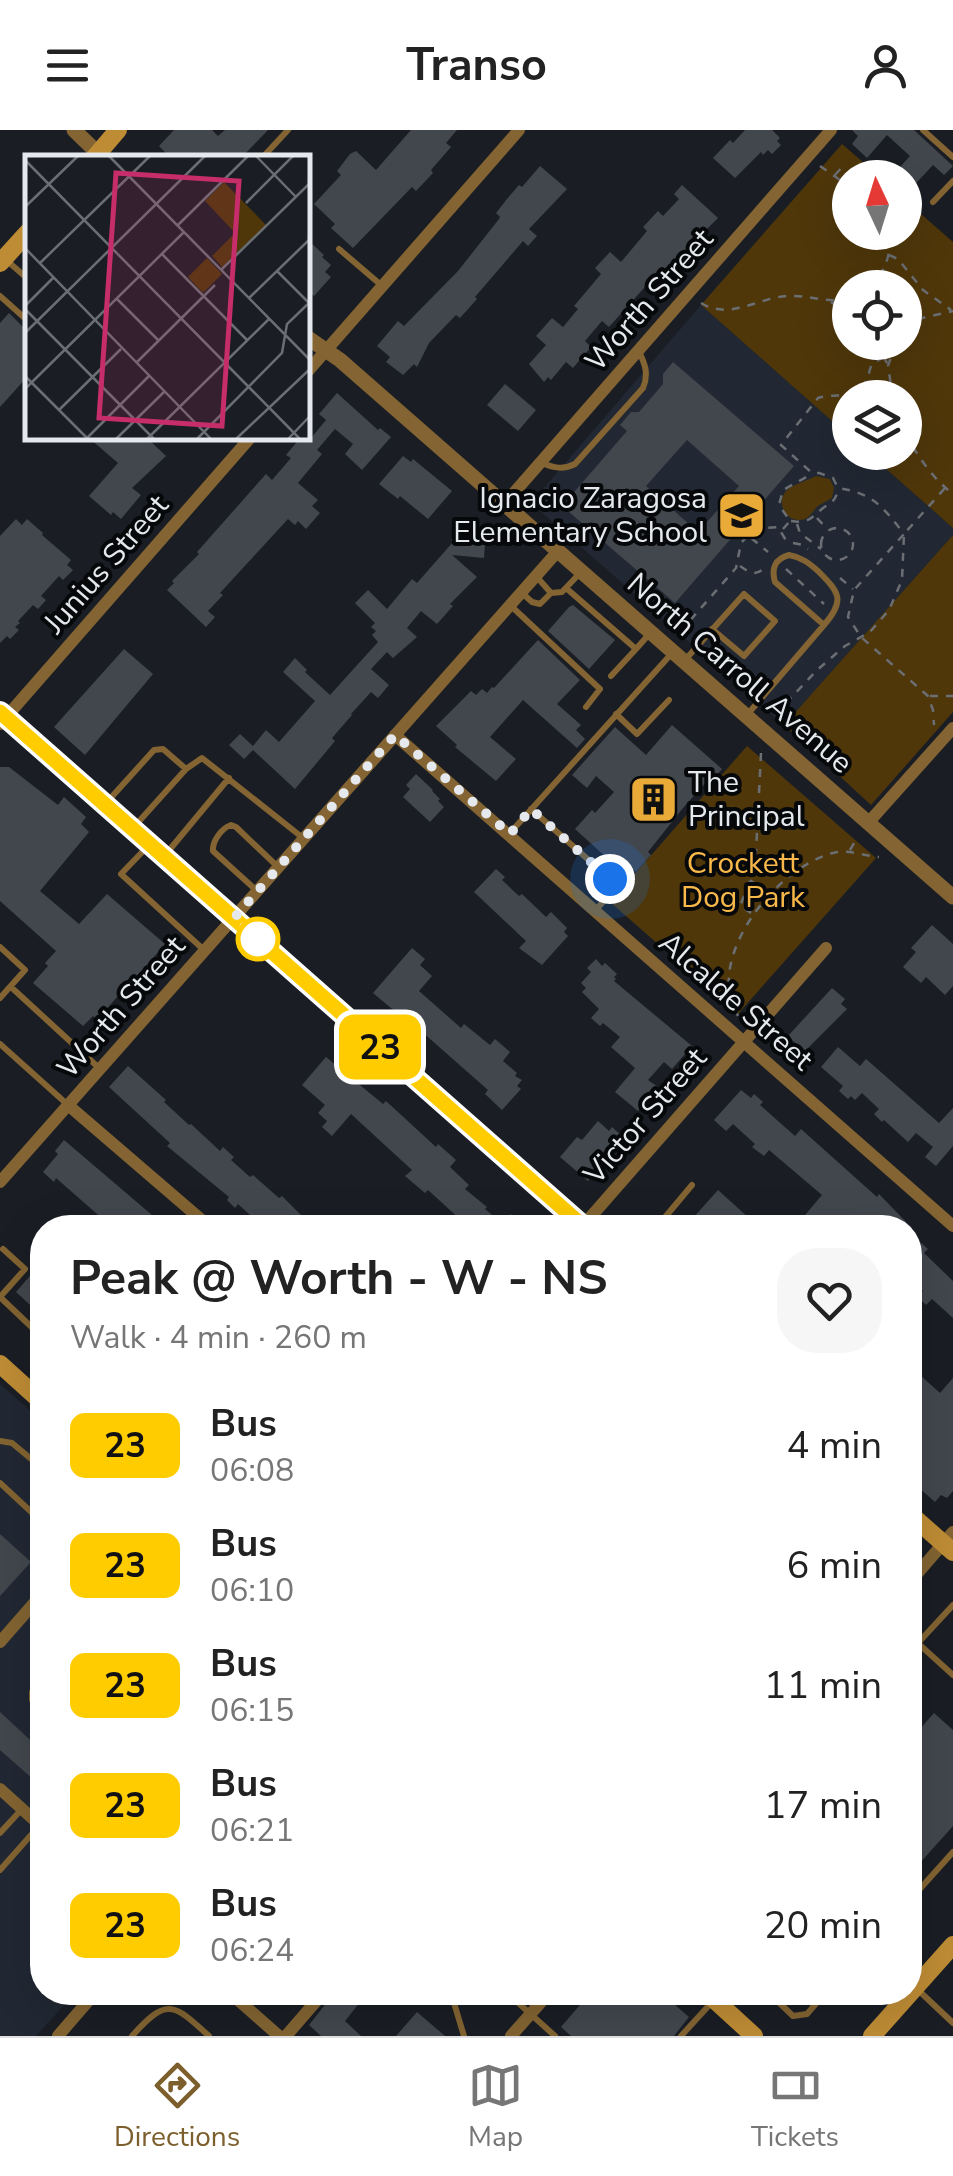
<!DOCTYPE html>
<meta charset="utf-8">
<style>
body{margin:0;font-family:"Nunito Sans",sans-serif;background:#f6f6f6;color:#222;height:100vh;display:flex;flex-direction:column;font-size:38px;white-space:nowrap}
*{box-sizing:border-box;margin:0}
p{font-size:32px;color:#767676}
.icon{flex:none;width:55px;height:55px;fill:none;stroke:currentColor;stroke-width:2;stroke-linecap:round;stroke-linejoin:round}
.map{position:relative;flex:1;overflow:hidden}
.panel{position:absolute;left:30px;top:1085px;width:892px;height:790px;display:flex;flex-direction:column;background:#fff;border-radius:40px;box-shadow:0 10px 40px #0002}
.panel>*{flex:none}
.badge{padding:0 20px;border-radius:15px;font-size:35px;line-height:65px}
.needle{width:65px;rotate:356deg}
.fabs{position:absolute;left:832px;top:30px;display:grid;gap:20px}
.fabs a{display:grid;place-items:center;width:90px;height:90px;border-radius:50%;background:#fff;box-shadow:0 10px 40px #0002;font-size:50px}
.you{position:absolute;width:50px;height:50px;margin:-25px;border:8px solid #fff;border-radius:50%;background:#1a73e8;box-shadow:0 0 0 15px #1a73e833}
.map>.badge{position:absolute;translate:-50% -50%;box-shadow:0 0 0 5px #fff}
.round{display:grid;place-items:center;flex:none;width:105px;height:105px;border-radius:40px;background:#f6f6f6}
.headline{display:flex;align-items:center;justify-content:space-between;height:170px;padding:0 40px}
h1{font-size:48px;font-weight:700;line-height:75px}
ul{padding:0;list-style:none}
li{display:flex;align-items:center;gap:30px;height:120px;padding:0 40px}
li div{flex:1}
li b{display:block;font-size:38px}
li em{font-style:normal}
li .badge{min-width:110px;font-weight:700;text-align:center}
header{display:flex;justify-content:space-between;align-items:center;height:130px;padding:0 40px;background:#fff;font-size:45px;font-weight:700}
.tab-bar{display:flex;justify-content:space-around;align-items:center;height:140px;border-top:2px solid #e0e0e0;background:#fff;font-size:28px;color:#767676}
.tab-bar a{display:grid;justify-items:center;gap:5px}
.tab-bar .current{color:#7c5f2c}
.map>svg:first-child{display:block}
</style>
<header><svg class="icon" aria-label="menu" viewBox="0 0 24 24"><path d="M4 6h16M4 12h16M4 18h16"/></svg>Transo<svg class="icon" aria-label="person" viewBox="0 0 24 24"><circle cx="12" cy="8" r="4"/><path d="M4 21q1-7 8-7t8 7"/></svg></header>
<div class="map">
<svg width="953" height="1906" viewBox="0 0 953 1906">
<rect width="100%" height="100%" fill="#1a1e24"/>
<path fill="#212833" d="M701 175 850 307V322L868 323 953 398V405L784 595 531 373Z
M0 1254 42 1291V1862L75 1863 36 1906H0Z"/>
<path fill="#4f370a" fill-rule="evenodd" d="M842 14 880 47 850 48V102H905V70L953 112V398L868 323 905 322V268H850V307L701 175ZM850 158H905V212H850Z
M816 346 830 349 834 358 832 368C828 371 822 373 818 376 811 382 810 390 799 390 784 390 776 371 787 360 792 355 809 350 816 346Z
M953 405V582L871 675 784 595Z
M747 616 876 728 738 884 610 772Z"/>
<path fill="#42474d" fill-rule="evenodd" d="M174 0H212L218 6 225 0H268L241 28H171L159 16Z
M411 0H457L446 13 451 17 431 40 433 43 416 61 412 57 353 118 331 98 335 94 314 74 341 45 337 41 350 24 356 21 376 40Z
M745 0H772L780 8 777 11 781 15 772 24 768 20 763 25 761 22 735 48 713 28 730 10 733 13Z
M852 0H914L953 36 944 45 933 35 905 65V48H890L910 26 887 5 867 28 852 14 858 6Z
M540 36 567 59 529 99 537 106 528 116 523 111 475 167 477 169 460 188 456 185 429 213 417 237 414 234 403 245 386 232 390 227 377 216 398 191 404 196 458 141 499 89 500 87 496 83 507 69 519 55 522 57Z
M682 55 718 88 691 115 693 117 675 136 677 138 665 152 658 146 654 151 652 149 609 197 602 191 585 211 591 217 573 238 566 232 551 250 548 247 544 252 529 234 546 215 536 206 552 188 563 197 578 179 574 176 601 144 595 138 610 122 621 132 647 101 643 97 658 81 663 86 679 69 674 64Z
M308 110 324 125 322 127 331 135 325 142 331 147 314 166 308 161Z
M9 183 28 202V246L0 277V193Z
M673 232 794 336 675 473 562 376 627 301 620 295 631 282H639L663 254V244ZM687 310 739 356 698 402 646 356Z
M505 254 536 280 518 301 487 275Z
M337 263 378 300 380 298 391 307 362 340 345 324 353 314 335 299 317 320 322 324 298 353 318 370 312 376 320 383 306 399 298 391 295 395 288 389 220 463 223 465 208 481 215 487 206 497 167 460 174 453 172 451 199 424 197 422 266 344 272 350 291 328 286 325 300 308H311L326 290 319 284Z
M89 308H147L166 326 132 358 141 365 121 389 113 382 111 385 89 366 118 333Z
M403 326 411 332 413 329 452 361 428 389 400 366 398 369 379 354Z
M16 389 22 395 27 389 43 403 42 405 71 430 67 435 73 440 63 450 59 446 41 466 46 470 38 479 33 475 18 491 20 493 15 497 19 500 10 509 7 506 0 513V406Z
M464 395 485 413 484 428 452 425 477 447 450 474 453 476 437 494 421 481 407 498 417 507 393 528 387 522 371 539 389 555 378 568 371 562 351 584 352 585 332 608 335 611 295 659 253 620 244 629 229 615 240 604 253 616 266 600 279 612 315 571 283 542 295 528 307 540 305 542 330 565 378 512 372 505 376 501 371 497 375 493 355 473 368 460 387 479 412 449 417 453 453 412 451 410Z
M573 475 615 510 589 539 548 501 569 477Z
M538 510 580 550 557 574 581 595 576 600 585 609 577 618 523 570 490 607 516 629 496 651 455 617 457 615 436 596 471 561 476 565 482 559 487 563 492 557 494 558Z
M124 519 153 544 85 625 54 597Z
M672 595 722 639 711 652 708 650 683 678 648 722 651 725 636 742 625 732 619 739 575 699 592 680 595 683 614 662 596 646 587 658 572 645 615 597 646 625Z
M0 637H9L58 675 64 667 86 687 81 694 89 702 40 761 79 794 107 764 165 814 119 868 117 867 97 890 93 886 83 896 33 853 48 836 45 833 56 821 0 771Z
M416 644 433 660 432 661 440 669 438 671 444 677 430 692 403 667 410 659 406 655Z
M496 739 505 747 502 750 519 766 522 764 546 787 551 782 567 798 564 802 568 806 542 835 519 818 526 811 474 762Z
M932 795 953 814V856L945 865 926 847 921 853 903 837 916 822 911 818Z
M412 818 425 829 420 835 432 846 419 861 461 898 464 894 490 915 495 909 510 922 503 931 517 943 515 946 522 950 517 956 521 959 502 980 485 964 488 960 421 901 417 904 401 890 403 888 373 863Z
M596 829 602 836 605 833 617 844 614 847 616 849 614 851 692 916 672 939 664 932 648 950 658 957 638 981 615 962 635 938 611 917 620 907 603 893 600 896 591 888 599 879 582 862 586 858 581 853 591 842 587 838Z
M832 858 845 869 841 874 847 879 804 922 788 906Z
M838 917 860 936 866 929 939 993 953 978V1016L936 1036 925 1027 933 1017 916 1003 908 1012 884 990 882 992 874 984 879 979 862 963 855 970 851 966 848 969 839 961 843 956 821 937Z
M326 927 383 974 386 971 436 1017 438 1014 456 1030 450 1037 469 1055 465 1059 487 1077 485 1079 503 1094 511 1084 527 1098H457L462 1091 428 1060 425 1063 405 1046 412 1040 351 984 332 1006 322 997 327 991 318 983 325 975 302 955Z
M128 936 166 970 164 972 189 995 191 994 220 1021 223 1017 234 1027 231 1030 250 1047 253 1045 279 1068 282 1066 314 1098H264L238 1074 235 1078 227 1070 229 1067 167 1016 170 1013 109 957Z
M741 960 751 968 754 964 763 972 760 975 795 1006 801 999 877 1067 879 1064 912 1098H794L822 1065 769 1020 764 1026 752 1017 755 1014 733 994 726 1001 714 990Z
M598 991 609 1001 612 997 624 1008 588 1051 560 1027 577 1007 582 1010Z
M64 1010 159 1091 154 1098H113L56 1048 54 1052 43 1042 58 1024 55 1021Z
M718 1060 760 1098H684Z
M910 1103 928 1119 924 1123 953 1151V1188L932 1169 926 1175 918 1167 923 1161 910 1150Z
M42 1132V1186L16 1162Z
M910 1236 940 1263 953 1248V1361L947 1368 941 1365 935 1372 910 1350Z
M0 1404 31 1432 0 1466Z
M0 1582 42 1621V1657L0 1620Z
M934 1583 953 1600V1696L910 1744V1610Z
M335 1862H368L345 1891 361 1906H321L309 1895Z
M591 1862H660L689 1887 674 1906H571L561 1897Z
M417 1882 445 1906H396Z"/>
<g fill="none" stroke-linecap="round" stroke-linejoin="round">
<path stroke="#6b6f74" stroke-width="2.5" stroke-dasharray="8 8" stroke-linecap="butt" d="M820 36 850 57
M835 45 843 36
M889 125 898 129 923 160 951 180
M869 158C885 142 892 125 889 102
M831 172 850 185
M701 173C732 192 762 164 794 166 814 166 830 174 850 168
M905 199 918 189 953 181
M876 212 888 235
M884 227 872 234C869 240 869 246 866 251 857 270 833 263 818 268L781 315 812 343H819L833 348 838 358C873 363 883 377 904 404L854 460 848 487 861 507 928 566 933 580 934 595
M893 268 888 236 896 212
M905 303C917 325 932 348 953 364
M817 388 828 400
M791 391C808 394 811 388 823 378 833 371 836 371 838 358
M797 394 800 403 821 419
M739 398 768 422
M821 414a16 16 0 1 1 32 0a16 16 0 1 1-32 0Z
M783 399 790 391 779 375 783 360 810 345
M793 413 803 415 808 419
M740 436C747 441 755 447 763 439
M786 439 824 474
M840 448 853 459
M680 502 736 438 741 413 754 399 778 397 787 412
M930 566H953
M775 585 816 541 845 516 870 502 889 480 902 450 904 404 945 358
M761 623 756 722 750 750 769 765
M850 720 857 708
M750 751 740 776 753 784
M718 868 727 860
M738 886C734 876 729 868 729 857 725 804 783 736 833 723 849 719 863 726 879 727"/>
<path stroke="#836432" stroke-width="6" d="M923 0 953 27
M262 28 288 0
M933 72 953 51
M339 119 381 155
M5 129 28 149
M0 166 28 191
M542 333C554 338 563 340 575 334L643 258C649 244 645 233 638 220
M789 425C801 427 809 433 818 441 839 462 846 470 824 495L775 452C771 438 775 429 789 425Z
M566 458 636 519 651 502
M522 463 532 472 540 474 551 463 536 446
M551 463 562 462 581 442
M511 476 600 559 586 577
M685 530 744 464 775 491 744 526 712 499
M611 546 636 519
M616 584 637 604 669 570
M747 585 824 495
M108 671 154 620 163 619 186 639
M531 679 617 755 596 780
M133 698 186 639 202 628 303 708
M509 704 673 522
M149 715 121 744 204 820
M166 724 229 648
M256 760 213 721C212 711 222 698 231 695L236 697 278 737
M0 817 25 840 0 868
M11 857 98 937
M0 914 68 975
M656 1098 692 1055
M0 1167 25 1139 3 1119
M0 1167 42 1207
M0 1311 12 1313 42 1338
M0 1353 42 1392
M910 1506 953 1545
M918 1513 953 1475
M42 1544 32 1562V1570L42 1579
M0 1703 22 1679
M0 1740 39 1696
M910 1770 953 1722
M916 1858 953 1893
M442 1862 454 1873 464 1906
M506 1862 555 1906
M768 1862 793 1886 807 1884 826 1862
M132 1906C167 1867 173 1873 209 1906
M681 1906 713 1871"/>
<path stroke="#836432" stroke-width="12" d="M308 241 519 0
M505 373 831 0
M0 594 250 308
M395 605 953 1096
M868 693 953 598
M68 975 211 1098
M0 1052 558 421
M581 1098 826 818
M910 1452 953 1402
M0 1512 42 1464
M0 1659 42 1697
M229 1862 279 1906
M58 1906 96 1862
M286 1906 324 1862
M511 1906 550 1862"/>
<path stroke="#836432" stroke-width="15" d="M74 0 103 28
M308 208 340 230 953 767"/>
<path stroke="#be8c35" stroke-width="18" d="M94 28 118 0
M0 133 28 102
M0 582 585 1098
M0 1234 42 1272
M910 1384 953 1422
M706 1862 754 1906
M872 1906 953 1815"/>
</g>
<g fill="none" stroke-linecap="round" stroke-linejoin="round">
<defs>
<path id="line" d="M0 582 585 1098"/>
</defs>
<use href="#line" stroke="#fff" stroke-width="22"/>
<use href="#line" stroke="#fc0" stroke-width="15"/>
<path stroke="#e5e8ec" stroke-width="10" stroke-dasharray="0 18" d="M258 809 234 788 395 605 510 704 531 679 610 749"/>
</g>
<defs>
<symbol id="school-square" viewBox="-11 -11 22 22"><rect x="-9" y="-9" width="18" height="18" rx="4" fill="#e9aa38" stroke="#06080a"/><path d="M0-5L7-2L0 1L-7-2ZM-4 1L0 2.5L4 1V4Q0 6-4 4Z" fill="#111"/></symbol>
<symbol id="building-square" viewBox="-11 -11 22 22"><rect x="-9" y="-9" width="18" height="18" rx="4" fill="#e9aa38" stroke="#06080a"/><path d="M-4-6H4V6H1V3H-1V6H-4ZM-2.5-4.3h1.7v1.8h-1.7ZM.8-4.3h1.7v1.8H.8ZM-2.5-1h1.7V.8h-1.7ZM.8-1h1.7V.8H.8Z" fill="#111"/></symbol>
</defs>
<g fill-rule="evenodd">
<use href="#school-square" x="714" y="358" width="55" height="55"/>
<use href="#building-square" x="626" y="642" width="55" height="55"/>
</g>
<circle fill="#fff" stroke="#fc0" stroke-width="5" cx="258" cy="809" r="20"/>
<g text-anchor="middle" stroke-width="8" stroke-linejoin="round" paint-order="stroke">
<g font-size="30" fill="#e5e8ec" stroke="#06080a">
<text transform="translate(649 170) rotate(-49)" y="10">Worth Street</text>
<text transform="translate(106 434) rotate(-49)" y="10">Junius Street</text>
<text transform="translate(740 543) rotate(41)" y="10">North Carroll Avenue</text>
<text transform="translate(736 871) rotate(41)" y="10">Alcalde Street</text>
<text transform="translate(121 877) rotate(-49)" y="10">Worth Street</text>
<text transform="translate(645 986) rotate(-49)" y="10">Victor Street</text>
</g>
<g font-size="30" fill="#e5e8ec" stroke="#06080a" text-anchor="end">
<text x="707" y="378">Ignacio Zaragosa<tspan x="707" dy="34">Elementary School</tspan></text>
<text x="688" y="662" text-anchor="start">The<tspan x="688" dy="34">Principal</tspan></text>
</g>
<g font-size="30" fill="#f9b94a" stroke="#06080a">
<text x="743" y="743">Crockett<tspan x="743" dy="34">Dog Park</tspan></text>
</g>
</g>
<g transform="translate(25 25)">
<rect width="285" height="285" fill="#1a1e24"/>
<path d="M199 27 241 70 197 112 187 101 210 78 180 46ZM182 103 197 119 178 138 163 122Z" fill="#4f370a"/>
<path fill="none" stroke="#6b6f74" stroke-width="2.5" d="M84 1 285 205M231 1 271 42M0 5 275 284M221 48 268 1M0 52 53 1M153 70 223 1M0 93 186 284M137 99 222 185M14 109 125 1M197 114 285 28M252 116 285 149M91 143 134 186M224 143 285 84M0 151 28 123M0 154 129 284M0 178 180 1M111 208 190 130M0 221 63 284M0 234 159 77M34 255 96 194M62 283 124 221M91 284 139 237M122 284 245 163M172 284 257 198 262 169 285 147M211 284 285 214M263 284 285 261"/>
<path fill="#c62d6a" fill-opacity="0.15" stroke="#c62d6a" stroke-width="5" d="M91 18 214 26 197 271 74 263Z"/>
<rect width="285" height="285" fill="none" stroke="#e5e8ec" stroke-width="5"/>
</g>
</svg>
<div class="fabs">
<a><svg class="needle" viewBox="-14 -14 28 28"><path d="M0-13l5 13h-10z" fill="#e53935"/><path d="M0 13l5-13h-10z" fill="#767676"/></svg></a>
<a><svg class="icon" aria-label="locate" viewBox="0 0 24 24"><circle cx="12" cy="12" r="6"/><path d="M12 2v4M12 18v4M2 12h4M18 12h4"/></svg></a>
<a><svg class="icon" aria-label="layers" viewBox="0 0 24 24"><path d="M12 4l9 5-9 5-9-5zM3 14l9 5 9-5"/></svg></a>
</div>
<div class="you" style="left:610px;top:749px"></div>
<b class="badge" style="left:380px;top:917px;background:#fc0;color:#111">23</b>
<section class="panel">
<div class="headline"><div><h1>Peak @ Worth - W - NS</h1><p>Walk · 4 min · 260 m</p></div><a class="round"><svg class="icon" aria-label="heart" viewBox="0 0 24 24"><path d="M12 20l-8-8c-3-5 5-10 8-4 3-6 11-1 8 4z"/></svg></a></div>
<ul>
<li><span class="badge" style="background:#fc0;color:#111">23</span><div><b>Bus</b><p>06:08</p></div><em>4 min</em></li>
<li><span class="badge" style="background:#fc0;color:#111">23</span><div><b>Bus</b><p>06:10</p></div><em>6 min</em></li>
<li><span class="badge" style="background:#fc0;color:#111">23</span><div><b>Bus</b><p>06:15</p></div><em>11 min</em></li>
<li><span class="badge" style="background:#fc0;color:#111">23</span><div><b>Bus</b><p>06:21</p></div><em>17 min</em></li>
<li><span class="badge" style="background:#fc0;color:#111">23</span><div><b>Bus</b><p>06:24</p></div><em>20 min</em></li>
</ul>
</section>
</div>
<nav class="tab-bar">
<a class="current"><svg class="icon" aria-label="directions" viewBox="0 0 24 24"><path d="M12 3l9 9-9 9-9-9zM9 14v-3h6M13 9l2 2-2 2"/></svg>Directions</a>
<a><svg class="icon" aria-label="map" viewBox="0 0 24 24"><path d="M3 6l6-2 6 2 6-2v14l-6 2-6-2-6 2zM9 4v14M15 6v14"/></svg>Map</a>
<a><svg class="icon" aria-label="tickets" viewBox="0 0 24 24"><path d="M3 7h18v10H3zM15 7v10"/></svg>Tickets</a>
</nav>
